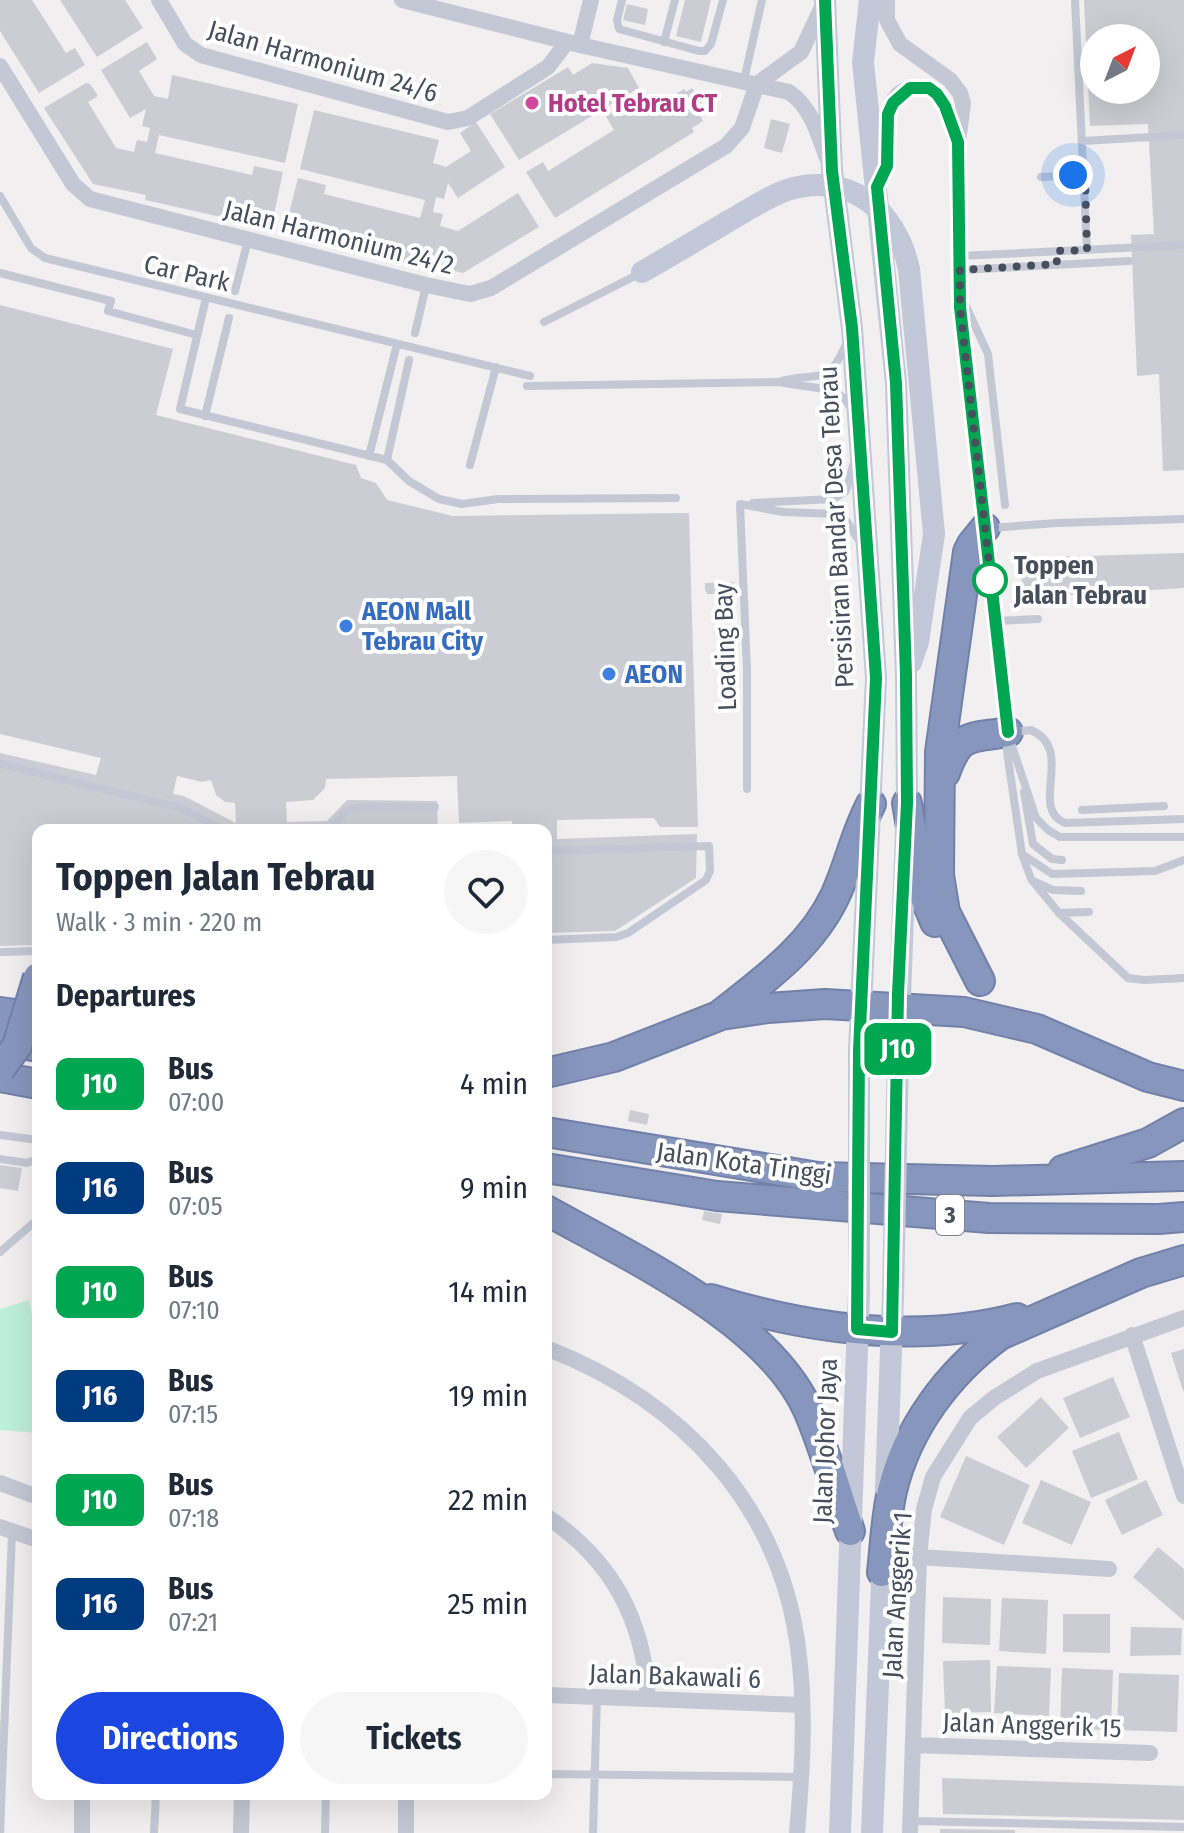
<!DOCTYPE html>
<meta charset="utf-8">
<style>
body{margin:0;font-family:"Fira Sans Condensed",sans-serif;background:#f6f6f7;color:#1f2937;height:100vh;display:flex;flex-direction:column;font-size:30px;white-space:nowrap}
*{box-sizing:border-box;margin:0}
p{font-size:26px;color:#747a83}
.icon{flex:none;width:44px;height:44px;fill:none;stroke:currentColor;stroke-width:2;stroke-linecap:round;stroke-linejoin:round}
.map{position:relative;flex:1;overflow:hidden}
.sheet{position:absolute;left:32px;top:824px;width:520px;height:976px;display:flex;flex-direction:column;background:#fff;border-radius:16px;box-shadow:0 8px 32px #0002}
.sheet>*{flex:none}
.badge{padding:0 16px;border-radius:12px;font-size:28px;line-height:52px}
.needle{width:52px;rotate:42deg}
.tools{position:absolute;left:1080px;top:24px;display:grid;gap:16px}
.tools a{display:grid;place-items:center;width:80px;height:80px;border-radius:50%;background:#fff;box-shadow:0 8px 32px #0002;font-size:40px}
.you{position:absolute;width:40px;height:40px;margin:-20px;border:6px solid #fff;border-radius:50%;background:#1a73e8;box-shadow:0 0 0 12px #1a73e833}
.map>.badge{position:absolute;translate:-50% -50%;box-shadow:0 0 0 4px #fff}
h2{padding:0 24px;font-size:30px;line-height:72px}
.round{display:grid;place-items:center;flex:none;width:84px;height:84px;border-radius:42px;background:#f6f6f7}
.head{display:flex;align-items:center;justify-content:space-between;height:136px;padding:0 24px}
h1{font-size:38px;font-weight:700;line-height:60px}
.action{display:flex;gap:16px;margin-top:auto;padding:16px 24px}
.action a{flex:1;height:92px;border-radius:48px;background:#1b47e0;color:#fff;font-size:32px;font-weight:700;line-height:92px;text-align:center}
.action a+a{background:#f6f6f7;color:#1f2937}
ul{padding:0;list-style:none}
li{display:flex;align-items:center;gap:24px;height:104px;padding:0 24px}
li div{flex:1}
li b{display:block;font-size:30px}
li em{font-style:normal}
li .badge{min-width:88px;font-weight:700;text-align:center}
.map>svg:first-child{display:block}
</style>
<div class="map">
<svg width="1184" height="1833" viewBox="0 0 1184 1833">
<rect width="100%" height="100%" fill="#f1efef"/>
<path fill="#beefdb" d="M29 1300 38 1345V1433L0 1430V1309Z"/>
<path fill="#cccdd4" fill-rule="evenodd" d="M0 0H32L66 53 75 48 85 65 39 93 0 31Z
M60 0H125L143 28 97 57Z
M685 0H711L701 42 676 36Z
M1084 0H1184V470L1163 471 1159 374 1137 376 1131 235 1154 234 1148 124 1090 126ZM1094 38H1146V90H1094Z
M627 4 648 9 645 25 623 20Z
M147 42 157 59 139 71 154 96 168 99 172 75 298 104 285 163 159 135 155 153 252 175 254 166 283 172 271 228 145 200 146 195 93 184 44 108 86 83 90 84 98 96 88 102 116 148 134 152 137 140 147 142 150 128 142 126 146 109 130 118 101 70Z
M592 63 628 68 639 88 608 106 614 117 640 101 643 107 654 101 658 106 684 89 686 92 692 88 707 111 700 115 703 121 692 128 694 132 555 218 526 172 543 162 548 171 614 130 602 110 519 160 490 114 568 67 573 75Z
M314 110 439 140 433 163 446 167 471 151 460 133 476 122 505 167 458 198 448 183 444 199 436 197 433 212 443 214 440 226 458 231 518 193 539 227 463 273 410 260 409 264 284 233 298 178 326 185 324 194 420 218 425 200 300 169Z
M771 119 790 124 782 153 764 148Z
M0 305 173 349 156 415 356 465 361 478 376 483 387 500 453 516 689 513 698 827H660L654 818 557 820V839L697 834 696 878 615 931 546 933V830H512V821L459 823 457 776 326 779 325 788 313 800 286 802 287 822 327 821 347 800 437 801 438 830H38V945L0 946V753L96 775 101 758 0 734ZM177 776 202 782 211 780 216 795 225 802 235 803 236 823 184 796 173 794Z
M1184 553V588L1022 598 1021 558Z
M734 582 737 594H707L705 589V583Z
M630 1110 649 1114 647 1125 628 1121Z
M0 1165 22 1168 18 1191 0 1188Z
M704 1211 722 1214 720 1224 702 1220Z
M1184 1349V1391H1183L1171 1353Z
M1113 1377 1130 1417 1080 1438 1063 1398Z
M1041 1397 1069 1428 1026 1468 997 1437Z
M1119 1432 1138 1479 1091 1498 1072 1451Z
M966 1456 1030 1485 1004 1545 940 1517Z
M1041 1480 1091 1502 1072 1545 1022 1523Z
M1146 1480 1163 1515 1122 1535 1105 1500Z
M1158 1547 1184 1569V1621L1133 1577Z
M943 1597 991 1599 990 1645 942 1643Z
M1002 1598 1048 1600 1046 1654 999 1651Z
M1063 1614H1110V1653L1063 1652Z
M1131 1627 1182 1628 1181 1655 1130 1656Z
M990 1660 991 1712 945 1713 943 1661Z
M997 1666 1051 1668 1049 1716 994 1713Z
M1062 1668 1113 1670 1111 1730 1060 1729Z
M1119 1673 1179 1675 1177 1732 1117 1730Z
M942 1778 1184 1786V1820L943 1814Z
M940 1829 1015 1830V1833H940Z"/>
<g fill="none" stroke-linecap="round" stroke-linejoin="round">
<defs>
<path id="highway" d="M945 773C960 732 968 739 1008 732
M907 803 921 888 935 922
M980 981 945 912 939 875 940 752 968 552 972 544 985 528
M0 1012 38 1017
M721 1014C764 980 811 947 835 896 849 866 855 834 871 804
M0 1040 38 1047
M546 1073 614 1057 721 1015 768 1008 825 1004 964 1012 1037 1029 1148 1077 1184 1086
M0 1077 38 1084
M546 1132 818 1177 993 1181 1184 1176
M546 1168 717 1196 989 1218 1159 1219 1184 1217
M1063 1170 1148 1143 1184 1123
M546 1210C629 1257 767 1319 808 1410 825 1449 836 1491 850 1531
M711 1299C808 1329 917 1344 1017 1318
M882 1572C885 1546 886 1517 892 1491 907 1428 948 1373 1000 1335L1141 1273 1184 1260"/>
</defs>
<use href="#highway" stroke="#7281a9" stroke-width="32"/>
<path stroke="#c3c8d4" stroke-width="8" d="M622 0 617 20 619 29 699 51H705L711 44 723 0
M1075 0 1087 250
M664 42 675 0
M744 80 762 0
M1083 141 1184 135
M1041 177 1085 175
M0 196 31 248 45 258 530 376
M960 256 1184 245
M960 270 1129 261
M0 273 111 301 108 311 197 335
M235 291 248 240
M206 298 180 409 387 460 409 481 439 499 462 504 498 499 676 498
M964 302 988 354 1005 505
M544 322 639 274
M415 333 426 286
M782 381C820 372 829 385 846 344
M527 386 778 382 831 390 844 398 850 407
M205 416 229 318
M369 456 397 344
M387 460 409 360
M470 465 496 367
M753 503 833 499 846 491 853 465
M740 504 747 671V789
M740 504 783 512 836 514 846 520 858 539
M990 528 1057 523 1184 519
M996 621 1038 619
M1013 732 1031 730C1076 750 1028 808 1065 823L1184 819
M1009 737 1036 818 1048 830 1060 837H1184
M1007 738V752L1022 854 1031 879 1059 913 1128 978 1144 980 1184 978
M0 764 181 808 223 830
M1024 792 1033 844 1052 859 1062 860
M1082 810 1164 806
M329 830 347 810 362 807H435
M546 851 709 846 710 871 706 880 628 933 616 937 546 940
M1022 854 1052 874 1155 871 1184 860
M1035 882 1053 890 1081 891
M1059 913 1089 912
M0 952 38 951
M0 1135 38 1140
M0 1159 27 1163 38 1159
M0 1252 38 1219
M546 1774 801 1777
M911 1821 1184 1827
M0 1833 12 1532
M154 1833 156 1794
M325 1833 326 1794
M593 1833 597 1697"/>
<path stroke="#c3c8d4" stroke-width="16" d="M159 0 185 44 201 55 448 122 468 118 548 67 567 42
M402 0 580 45 789 92C812 108 818 134 827 158
M887 0V20L900 44 950 80 960 93 963 103 958 142 960 307 1008 732
M580 45 591 0
M0 66 73 184 90 199 426 285 470 294 491 288 726 146 742 128 757 84
M757 84 801 52 823 5
M877 187C880 180 886 172 887 165 892 142 875 90 918 87 943 85 949 117 956 137
M1132 1335 1184 1496
M546 1348C683 1401 783 1507 799 1656 806 1715 802 1775 797 1833
M0 1483 38 1497
M546 1516C612 1560 644 1620 648 1698
M0 1527 38 1540
M919 1557 1109 1569
M546 1695 802 1705
M913 1745 1150 1753
M82 1833V1794
M241 1833 242 1794
M406 1833V1794
M910 1833 919 1557 924 1509 933 1477 970 1418 994 1398 1037 1371 1184 1318"/>
<path stroke="#c2c8d8" stroke-width="22" d="M825 0 832 171 852 328 876 678 859 1051
M870 0 863 62 896 383 906 675 907 803 898 1053
M911 662 918 642 934 534
M886 1488 893 1296
M840 1833 859 1292
M872 1833 883 1558"/>
<use href="#highway" stroke="#8796bd" stroke-width="28"/>
<defs>
<path id="highway-bridge" d="M0 1069 17 1046 38 977"/>
</defs>
<use href="#highway-bridge" stroke="#7281a9" stroke-width="32" stroke-linecap="butt"/>
<path stroke="#c2c8d8" stroke-width="22" d="M642 272C672 255 702 237 732 219 750 209 767 197 787 190 849 171 896 209 909 269L934 534
M859 1292V1051
M893 1296 898 1053"/>
<use href="#highway-bridge" stroke="#8796bd" stroke-width="28"/>
</g>
<g fill="none" stroke-linecap="round" stroke-linejoin="round">
<defs>
<path id="line" d="M825 0 832 171 852 328 876 678 859 1051 857 1329 892 1332 898 994 907 803 906 675 896 383 877 187 887 166 888 114 893 103 910 88H929L937 94 945 106 958 142 960 307 1008 732"/>
</defs>
<use href="#line" stroke="#fff" stroke-width="18"/>
<use href="#line" stroke="#00a651" stroke-width="12"/>
<path stroke="#474e5c" stroke-width="8" stroke-dasharray="0 14.4" d="M990 580 992 590 960 307V270L1057 264 1056 251 1087 250 1085 175H1073"/>
</g>
<circle fill="#d1479c" stroke="#fff" stroke-width="3" cx="532" cy="103" r="8"/>
<circle fill="#fff" stroke="#00a651" stroke-width="4" cx="990" cy="580" r="16"/>
<g fill="#3f7fe0" stroke="#fff" stroke-width="3">
<circle cx="346" cy="626" r="8"/>
<circle cx="609" cy="674" r="8"/>
</g>
<g text-anchor="middle" stroke-width="8" stroke-linejoin="round" paint-order="stroke">
<rect fill="#fff" stroke="#7e838d" stroke-width="2" x="936" y="1195" width="28" height="40" rx="6"/>
<g font-size="24" font-weight="bold" fill="#474e5c">
<text x="950" y="1223">3</text>
</g>
<g font-size="26" fill="#474e5c" stroke="#fff">
<text transform="translate(323 61) rotate(16)" y="9">Jalan Harmonium 24/6</text>
<text transform="translate(339 237) rotate(14)" y="9">Jalan Harmonium 24/2</text>
<text transform="translate(187 273) rotate(13)" y="9">Car Park</text>
<text transform="translate(836 527) rotate(-93)" y="9">Persisiran Bandar Desa Tebrau</text>
<text transform="translate(725 647) rotate(-92)" y="9">Loading Bay</text>
<text transform="translate(744 1163) rotate(8)" y="9">Jalan Kota Tinggi</text>
<text transform="translate(825 1441) rotate(-88)" y="9">Jalan Johor Jaya</text>
<text transform="translate(897 1595) rotate(-86)" y="9">Jalan Anggerik 1</text>
<text transform="translate(675 1676) rotate(2)" y="9">Jalan Bakawali 6</text>
<text transform="translate(1032 1725) rotate(2)" y="9">Jalan Anggerik 15</text>
</g>
<g font-size="26" font-weight="bold" fill="#b23c85" stroke="#fff" text-anchor="start">
<text x="548" y="112">Hotel Tebrau CT</text>
</g>
<g font-size="26" font-weight="bold" fill="#474e5c" stroke="#fff" text-anchor="start">
<text x="1014" y="574">Toppen<tspan x="1014" dy="30">Jalan Tebrau</tspan></text>
</g>
<g font-size="26" font-weight="bold" fill="#366cbe" stroke="#fff" text-anchor="start">
<text x="362" y="620">AEON Mall<tspan x="362" dy="30">Tebrau City</tspan></text>
<text x="625" y="683">AEON</text>
</g>
</g>
</svg>
<div class="tools">
<a><svg class="needle" viewBox="-14 -14 28 28"><path d="M0-13l5 13h-10z" fill="#e53935"/><path d="M0 13l5-13h-10z" fill="#747a83"/></svg></a>
</div>
<div class="you" style="left:1073px;top:175px"></div>
<b class="badge" style="left:898px;top:1049px;background:#00a651;color:#fff">J10</b>
<section class="sheet">
<div class="head"><div><h1>Toppen Jalan Tebrau</h1><p>Walk · 3 min · 220 m</p></div><a class="round"><svg class="icon" aria-label="heart" viewBox="0 0 24 24"><path d="M12 20l-8-8c-3-5 5-10 8-4 3-6 11-1 8 4z"/></svg></a></div>
<h2>Departures</h2>
<ul>
<li><span class="badge" style="background:#00a651;color:#fff">J10</span><div><b>Bus</b><p>07:00</p></div><em>4 min</em></li>
<li><span class="badge" style="background:#003b80;color:#fff">J16</span><div><b>Bus</b><p>07:05</p></div><em>9 min</em></li>
<li><span class="badge" style="background:#00a651;color:#fff">J10</span><div><b>Bus</b><p>07:10</p></div><em>14 min</em></li>
<li><span class="badge" style="background:#003b80;color:#fff">J16</span><div><b>Bus</b><p>07:15</p></div><em>19 min</em></li>
<li><span class="badge" style="background:#00a651;color:#fff">J10</span><div><b>Bus</b><p>07:18</p></div><em>22 min</em></li>
<li><span class="badge" style="background:#003b80;color:#fff">J16</span><div><b>Bus</b><p>07:21</p></div><em>25 min</em></li>
</ul>
<div class="action"><a>Directions</a><a>Tickets</a></div>
</section>
</div>
